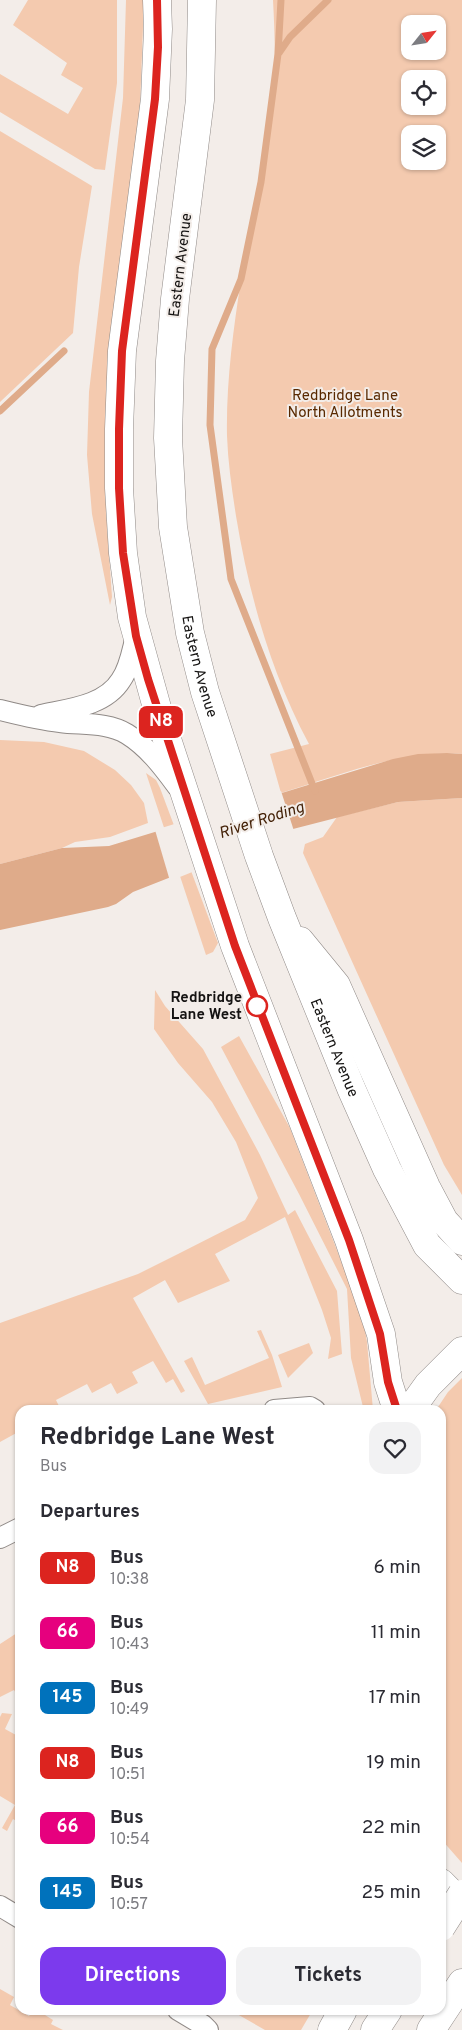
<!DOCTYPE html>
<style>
body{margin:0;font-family:Overpass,sans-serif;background:#f2f2f3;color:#2b2b33;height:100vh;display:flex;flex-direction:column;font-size:19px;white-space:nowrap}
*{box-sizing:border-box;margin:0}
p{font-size:16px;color:#7c7c81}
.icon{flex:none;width:28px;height:28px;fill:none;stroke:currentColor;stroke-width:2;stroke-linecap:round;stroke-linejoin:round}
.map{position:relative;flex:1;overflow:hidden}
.details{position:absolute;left:15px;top:1405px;width:431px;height:610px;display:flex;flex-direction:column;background:#fff;border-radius:15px;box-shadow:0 1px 4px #0004}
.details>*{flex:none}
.badge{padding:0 10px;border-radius:8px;font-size:18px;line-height:32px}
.needle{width:32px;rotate:60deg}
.buttons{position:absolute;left:401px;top:15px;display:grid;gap:10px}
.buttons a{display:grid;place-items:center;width:45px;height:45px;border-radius:10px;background:#fff;box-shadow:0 1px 4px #0004;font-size:25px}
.map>.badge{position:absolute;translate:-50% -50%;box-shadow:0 0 0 2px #fff}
h2{padding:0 25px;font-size:19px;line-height:45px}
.round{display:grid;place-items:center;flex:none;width:52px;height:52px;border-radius:15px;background:#f2f2f3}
.head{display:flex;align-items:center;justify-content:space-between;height:85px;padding:0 25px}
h1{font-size:24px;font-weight:700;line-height:38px}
.primary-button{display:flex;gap:10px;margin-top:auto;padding:10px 25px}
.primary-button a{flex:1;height:58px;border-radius:15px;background:#7c3aed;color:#fff;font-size:20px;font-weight:700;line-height:58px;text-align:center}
.primary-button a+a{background:#f2f2f3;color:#2b2b33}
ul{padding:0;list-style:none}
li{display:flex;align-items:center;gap:15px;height:65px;padding:0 25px}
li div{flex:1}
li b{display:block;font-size:19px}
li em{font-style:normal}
li .badge{min-width:55px;font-weight:700;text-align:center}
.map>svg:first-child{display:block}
</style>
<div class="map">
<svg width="462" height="2030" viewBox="0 0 462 2030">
<rect width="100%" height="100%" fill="#f3ede9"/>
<path fill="#f4caaf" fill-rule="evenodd" d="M28 0H117V83L105 170 95 169 0 112V74L68 114 83 88 61 75 67 63 13 25Z
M126 0H144L140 107 106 386V510L112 597 110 605 92 514 87 455 89 392 123 98Z
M273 0H462V754C400 750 340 775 281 793L270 754 309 744C271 673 249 595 236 516 232 490 228 463 227 436 226 384 233 331 241 280 250 223 264 168 272 111 276 75 275 36 273 0ZM410 24H438V51H410ZM410 79H438V106H410ZM410 134H438V161H410Z
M0 131 92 186 79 267 73 333 0 402Z
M0 740 44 742 84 751 115 770 131 785 144 803 148 823 110 837 75 842 62 848 0 864Z
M146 773 156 780 160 788 218 943 213 952 206 955Z
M462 798V1195L444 1165 303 853 305 844 323 837 337 817 398 802Z
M155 990 165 1006 203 1049 260 1155 288 1215 295 1210 337 1291 342 1354 328 1359 331 1338 322 1310 285 1217 215 1254 230 1281 178 1303 165 1280 133 1298 185 1391 181 1393 173 1379 166 1383 153 1361 132 1372 138 1383 117 1394 111 1383 92 1393 87 1384 56 1400 61 1410H20V1431L0 1442V1323L138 1274 178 1254 245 1220 258 1198 236 1142 212 1102 178 1063 154 1029Z
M239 1036 290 1128 363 1318 367 1342 373 1410H361L363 1407 351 1358 347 1289 299 1194 221 1047Z
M261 1330 272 1355 282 1387 208 1404 184 1361 192 1357 205 1385 269 1358 257 1331Z
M309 1343 313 1353 288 1378 278 1355Z
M462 1378V1863L441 1839V1410H436L448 1392Z
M20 1631V1700L14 1690 0 1697V1644Z
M2 1713 12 1714 5 1729 16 1735 20 1728V1823L13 1819 7 1831 2 1828 15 1805 0 1796V1717Z
M0 1989 14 1997 10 2005 29 2016 33 2010H37L53 2020 51 2024 63 2030H0Z
M230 2010H290L311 2013 301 2030H265Z"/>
<path fill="#dfab8a" d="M447 753 462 754V798L398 802 293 829 133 892 116 904 108 907 0 930V864L62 848 109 846 393 759 418 754Z"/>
<path fill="#f3ede9" d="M281 791 294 831 170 881 155 830Z"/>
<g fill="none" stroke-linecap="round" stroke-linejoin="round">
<path stroke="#dfab8a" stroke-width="7" d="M281 0 278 54 261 182 241 279 212 349 210 425 231 579 315 791
M279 53 290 37 328 0
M0 411 64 351"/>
<defs>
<path id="street" d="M0 710C20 715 40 720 60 722 82 725 107 722 127 734 148 747 163 767 177 786
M41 715C68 709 105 706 121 680 130 667 132 651 136 636
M274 1410 310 1407 315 1410
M0 1538 20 1528
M0 1906 20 1918
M178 2010 203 2025 208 2030"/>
<g id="highway">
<path d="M157 0 158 29 155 99 122 351 119 429V488L123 553 132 617 159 715 235 946 349 1240 381 1334 388 1382 397 1410"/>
<path id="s1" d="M202 0 200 100 175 299 170 361 168 438 173 527 190 633 205 692 259 856 282 918 351 1088 387 1169 427 1245 462 1280"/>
<path d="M300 941 336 985 426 1187 444 1221 462 1241"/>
<path d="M410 1410 428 1385 462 1351"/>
<path d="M441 1883 462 1904"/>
<path d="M332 2030 343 2010"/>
<path d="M375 2030 388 2010"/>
<path d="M431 2030 462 1983"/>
</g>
</defs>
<use href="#street" stroke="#908a87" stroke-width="22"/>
<use href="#highway" stroke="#908a87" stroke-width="29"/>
<use href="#street" stroke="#fff" stroke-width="20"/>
<use href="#highway" stroke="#fff" stroke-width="28"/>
<defs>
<path id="highway-bridge" d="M441 1927 462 1894"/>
</defs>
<use href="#highway-bridge" stroke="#908a87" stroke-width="29" stroke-linecap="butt"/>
<use href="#highway-bridge" stroke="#fff" stroke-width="28"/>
</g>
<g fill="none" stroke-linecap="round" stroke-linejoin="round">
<defs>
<path id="line" d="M157 0 158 47 155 99 122 351 119 429V488L123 553 128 585 136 636 148 679 235 946 349 1240 380 1334 388 1382 397 1410"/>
</defs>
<use href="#line" stroke="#fff" stroke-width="11"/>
<use href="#line" stroke="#dc241f" stroke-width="8"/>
</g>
<circle fill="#fff" stroke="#dc241f" stroke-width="2.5" cx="257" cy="1006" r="10"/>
<g text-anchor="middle" stroke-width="4" stroke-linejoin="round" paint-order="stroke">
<g font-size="15" fill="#151312" stroke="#f3ede9">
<text transform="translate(180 265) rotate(-83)" y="5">Eastern Avenue</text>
<text dy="5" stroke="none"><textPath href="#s1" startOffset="671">Eastern Avenue</textPath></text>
<text dy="5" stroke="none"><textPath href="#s1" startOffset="1076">Eastern Avenue</textPath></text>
</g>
<g font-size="15" fill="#592900" stroke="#f3ede9">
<text x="345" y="400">Redbridge Lane<tspan x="345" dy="17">North Allotments</tspan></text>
</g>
<g font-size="15" font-weight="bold" fill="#151312" stroke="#f3ede9" text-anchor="end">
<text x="242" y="1002">Redbridge<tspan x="242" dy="17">Lane West</tspan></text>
</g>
<g font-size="16" font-style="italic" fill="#442208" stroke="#f3ede9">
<text transform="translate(261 819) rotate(-18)" y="6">River Roding</text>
</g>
</g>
</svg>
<div class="buttons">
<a><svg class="needle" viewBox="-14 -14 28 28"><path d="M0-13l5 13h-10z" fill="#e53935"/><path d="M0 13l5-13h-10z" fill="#7c7c81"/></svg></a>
<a><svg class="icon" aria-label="locate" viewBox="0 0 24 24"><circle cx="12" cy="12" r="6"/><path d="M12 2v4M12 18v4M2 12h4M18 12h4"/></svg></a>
<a><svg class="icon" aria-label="layers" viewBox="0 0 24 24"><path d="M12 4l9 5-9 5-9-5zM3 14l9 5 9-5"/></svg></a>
</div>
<b class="badge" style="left:161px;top:722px;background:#dc241f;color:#fff">N8</b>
<section class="details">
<div class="head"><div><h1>Redbridge Lane West</h1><p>Bus</p></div><a class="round"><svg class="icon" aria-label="heart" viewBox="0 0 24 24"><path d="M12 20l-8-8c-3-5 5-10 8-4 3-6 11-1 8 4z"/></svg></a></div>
<h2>Departures</h2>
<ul>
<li><span class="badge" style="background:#dc241f;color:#fff">N8</span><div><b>Bus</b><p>10:38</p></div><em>6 min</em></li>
<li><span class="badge" style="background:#e6007e;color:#fff">66</span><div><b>Bus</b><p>10:43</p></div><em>11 min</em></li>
<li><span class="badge" style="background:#0072bc;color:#fff">145</span><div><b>Bus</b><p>10:49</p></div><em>17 min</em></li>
<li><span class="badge" style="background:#dc241f;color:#fff">N8</span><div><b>Bus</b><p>10:51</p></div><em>19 min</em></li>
<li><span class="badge" style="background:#e6007e;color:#fff">66</span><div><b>Bus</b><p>10:54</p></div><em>22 min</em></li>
<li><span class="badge" style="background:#0072bc;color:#fff">145</span><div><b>Bus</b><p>10:57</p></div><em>25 min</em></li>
</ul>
<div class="primary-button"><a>Directions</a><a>Tickets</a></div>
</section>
</div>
